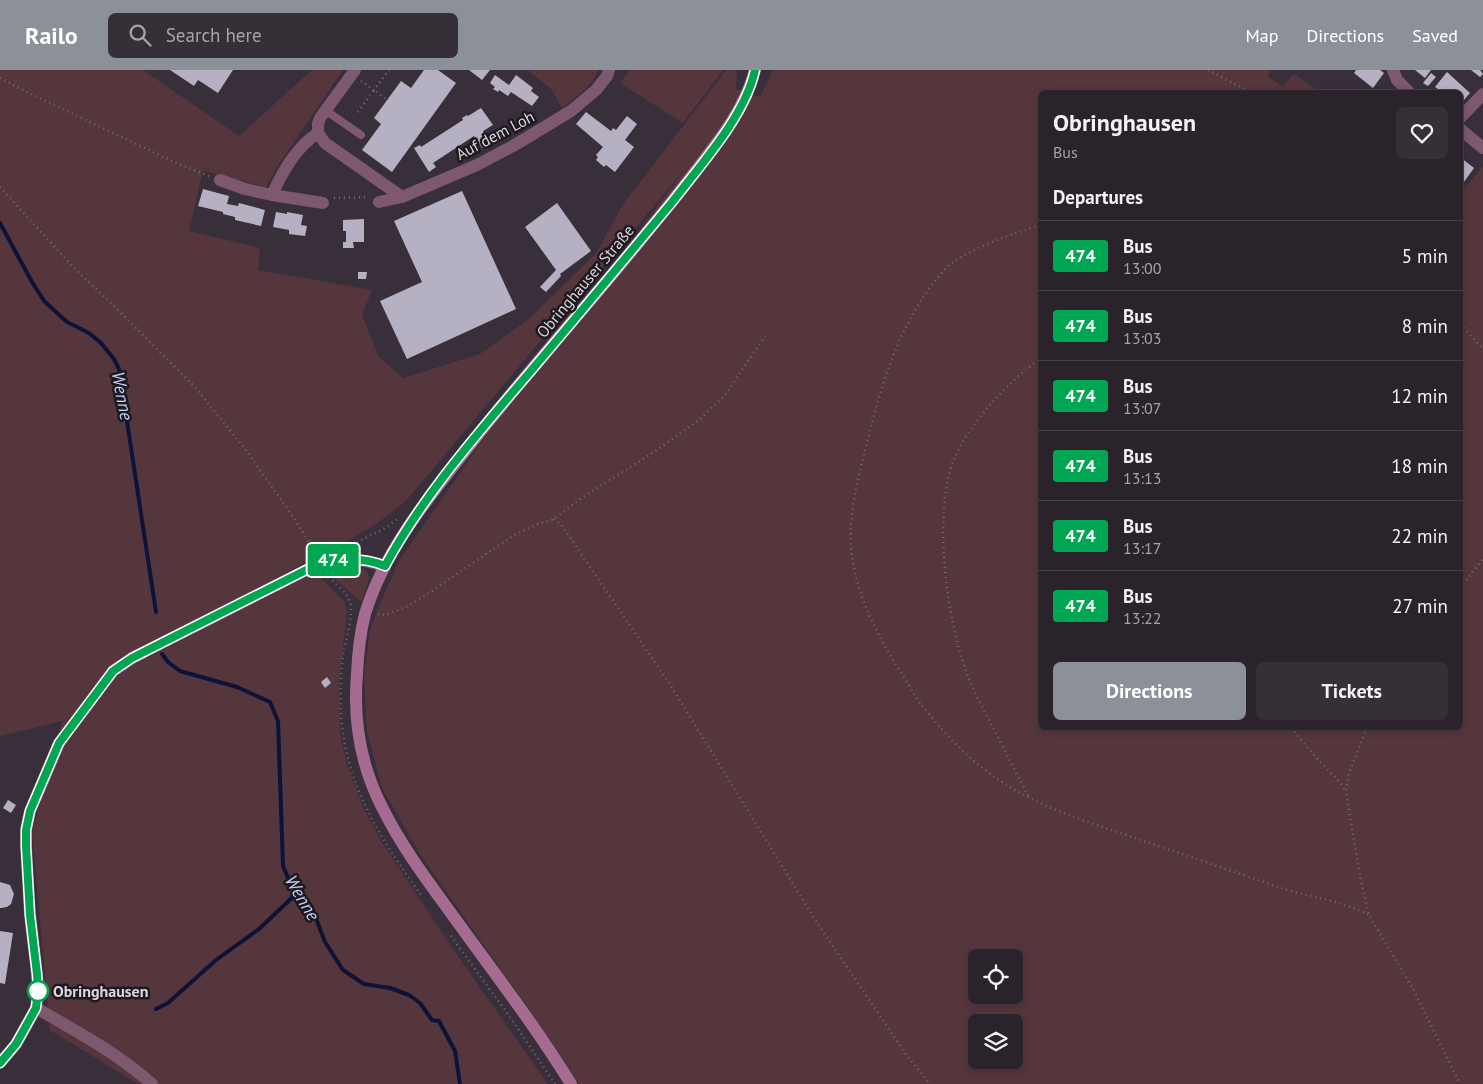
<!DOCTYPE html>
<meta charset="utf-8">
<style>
body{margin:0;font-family:"PT Sans",sans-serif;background:#362f38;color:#f1f3f6;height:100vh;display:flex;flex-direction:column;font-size:19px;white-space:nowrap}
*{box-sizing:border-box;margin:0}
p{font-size:16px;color:#a5a4a9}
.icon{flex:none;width:28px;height:28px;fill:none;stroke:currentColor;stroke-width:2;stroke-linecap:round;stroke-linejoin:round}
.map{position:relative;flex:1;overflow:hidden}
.drawer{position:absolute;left:1038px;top:20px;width:425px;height:640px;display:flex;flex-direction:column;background:#2a232c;border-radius:8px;box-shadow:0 2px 8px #0003,0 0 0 1px #464048}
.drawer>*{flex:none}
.badge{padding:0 10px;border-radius:4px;font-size:18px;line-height:32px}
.fabs{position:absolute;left:968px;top:879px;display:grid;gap:10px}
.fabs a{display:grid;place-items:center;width:55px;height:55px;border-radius:8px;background:#2a232c;box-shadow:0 2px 8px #0003,0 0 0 1px #464048;font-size:25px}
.map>.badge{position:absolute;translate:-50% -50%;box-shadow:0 0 0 2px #fff}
h2{padding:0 15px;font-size:19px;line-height:45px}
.round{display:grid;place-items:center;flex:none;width:52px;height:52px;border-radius:8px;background:#362f38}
.overview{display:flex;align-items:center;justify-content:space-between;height:85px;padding:0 15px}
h1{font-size:24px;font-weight:600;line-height:38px}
.action{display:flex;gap:10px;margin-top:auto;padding:10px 15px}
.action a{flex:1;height:58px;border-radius:8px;background:#8c9099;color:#fff;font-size:20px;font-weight:600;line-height:58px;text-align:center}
.action a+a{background:#362f38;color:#f1f3f6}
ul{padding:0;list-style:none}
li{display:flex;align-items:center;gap:15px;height:70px;padding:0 15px;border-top:1px solid #464048}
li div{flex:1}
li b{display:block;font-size:19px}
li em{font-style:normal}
li .badge{min-width:55px;font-weight:700;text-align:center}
header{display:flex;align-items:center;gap:30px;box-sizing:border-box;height:70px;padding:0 25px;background:#8c9099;color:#fff}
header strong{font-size:24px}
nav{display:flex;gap:28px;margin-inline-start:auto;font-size:18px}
.search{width:350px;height:45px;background:#362f38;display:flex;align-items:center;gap:12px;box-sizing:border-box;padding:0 18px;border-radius:8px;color:#a5a4a9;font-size:19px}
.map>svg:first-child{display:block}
</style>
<header>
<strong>Railo</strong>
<div class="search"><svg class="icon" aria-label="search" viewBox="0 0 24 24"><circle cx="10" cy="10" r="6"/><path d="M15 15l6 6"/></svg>Search here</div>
<nav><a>Map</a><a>Directions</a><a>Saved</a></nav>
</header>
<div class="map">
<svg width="1483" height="1014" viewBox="0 0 1483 1014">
<rect width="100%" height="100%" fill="#382f3b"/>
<path fill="#55363d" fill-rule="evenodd" d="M0 0H143L239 66 312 0H343L279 94 266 117 203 101 189 161 260 178 258 200 372 220 362 245 378 286 403 308 480 284 529 249 596 183 624 133 726 0H737L736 19 760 27 772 2 775 0H1269L1268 7 1283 17 1294 4 1320 22H1040V658H1460V123L1483 96V1014H579L558 981 420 784 382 718 367 662 364 606 370 560 382 529 400 489 482 371 685 99 406 431 372 457 142 580 147 588 314 502 345 532 347 542 339 613 340 663 347 695 363 737 381 771 457 885 548 1014H138L50 960 32 763 62 651 0 666ZM976 888H1014V925H976ZM976 952H1014V990H976Z
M528 0H598C592 17 576 27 562 38L551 19Z
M630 0H723L683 53 620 13Z
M345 495C377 496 370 510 361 532L326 501Z"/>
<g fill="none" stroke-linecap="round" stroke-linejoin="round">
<path stroke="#0d1338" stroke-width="4" d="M0 153 32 212 44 231 67 252 89 263 101 273 114 289 119 299 156 542
M162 584 168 592 180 601 237 617 270 632 278 651 283 796 292 817 312 838 325 872 343 900 364 914 390 918 409 925 420 933 432 950 439 951 455 981 460 1014
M156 939 168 933 216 890 259 859 297 823"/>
</g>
<path fill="#b5b1c2" d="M170 0H233L218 23 198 10 194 16Z
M424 0H438L456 13 392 102 362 80 381 54 374 48 401 11 411 18Z
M469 0H490L482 10Z
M1356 0H1380L1384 3 1373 18 1354 3Z
M1415 0H1431L1425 8Z
M1471 0H1480L1483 4 1480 7Z
M1447 2 1470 23 1464 30 1460 27V22H1442L1435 17Z
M1431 3 1436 7 1428 16 1423 13Z
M495 5 509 15 516 5 533 18 531 21 539 27 532 36 511 22 508 26 499 20 498 22 493 19 495 17 490 13Z
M481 38 493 55 483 61 490 73 487 75 489 77 487 79 485 76 482 78 474 66 433 93 436 97 429 102 414 78 420 75 421 77 463 50 462 48 467 45 468 46Z
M586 42 611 61 613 58 616 60 627 46 637 54 625 70 634 77 615 102 606 95 604 97 596 90 598 87 596 85 603 77 576 54Z
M1460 87 1474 98 1464 112 1460 109Z
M203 119 229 126 227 134 238 136 239 133 265 140 261 156 235 150V147L223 144V142L198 136Z
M462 121 516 239 407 289 380 231 422 212 394 151Z
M557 133 591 181 560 204 561 206 546 222 540 217 556 200 525 157Z
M276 142 287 144V142L303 145 301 155 307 156 305 166 289 164V160L273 157Z
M364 149V172H353L354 178H343V172H346V161H343V150Z
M358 202H367L366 209H358Z
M327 607 331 613 325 618 321 612Z
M8 730 16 735 11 743 3 738Z
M0 812 10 815 14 824 11 834 7 837 1 838H0Z
M0 861 13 863 5 914 0 913Z"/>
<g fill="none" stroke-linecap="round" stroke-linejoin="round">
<path stroke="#726a74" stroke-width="2.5" stroke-dasharray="1 4" stroke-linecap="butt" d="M1208 0 1250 22
M0 8 29 23 176 93 209 106
M361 11 374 20 389 0
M358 42 374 20 386 29
M0 117 74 198 111 233 194 316 245 379 285 435 316 482
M334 128 368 127
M1040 155C1011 165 981 174 955 191 944 198 937 209 929 219 899 261 885 304 872 353 863 389 848 439 851 476 855 522 875 562 900 601 907 612 913 623 920 633 939 657 964 685 989 703 1032 735 1082 750 1132 767 1182 784 1232 801 1281 818 1310 827 1343 831 1369 845
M1460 254 1483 279
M554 449 563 457 569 466 669 613 816 851 905 983 930 1014
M348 477 389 456 399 447
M325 504C332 511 348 523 350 532 354 543 345 572 343 585 340 612 339 642 344 669 353 727 387 778 421 825
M1460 518 1483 489
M378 544 386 545 406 537 426 525 514 465 538 454 554 449 583 427 651 384 699 350 725 325 765 266
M1291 658 1320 692 1340 712 1346 722
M1367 658 1349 703 1346 722 1360 806 1369 845 1412 917 1460 1014
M1028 726C1016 702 1003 677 990 652 982 636 972 619 966 601 947 550 933 444 953 392 966 357 1009 310 1040 289
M451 866 512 950 555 1014"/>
<path stroke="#7d586f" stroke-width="8" d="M325 40 361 65"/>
<path stroke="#7d586f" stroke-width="12" d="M1393 0 1397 10 1409 22
M1460 48 1483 24
M1460 59 1483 78
M318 63 325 73 402 127
M220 110 245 119 272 125 323 133
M272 125C282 102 296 77 318 63V54L320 48 355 0
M379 132 402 127 477 95 513 76 571 41 596 20 607 6 609 0
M36 938C76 961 117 983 152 1014
M0 993 16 974 36 938 38 921 37 904 30 845 26 776V760L30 741 59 673 113 601 132 588 322 492C343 488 365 488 385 497"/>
<path stroke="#a66b90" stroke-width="12" d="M571 1014C536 957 495 904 456 850 430 814 403 779 383 739 361 697 353 651 357 604 358 584 360 563 365 544 385 479 429 427 470 375 515 317 563 262 610 207 640 171 669 136 697 99 721 68 745 38 755 0"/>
</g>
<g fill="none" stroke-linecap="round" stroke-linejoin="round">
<defs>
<path id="line" d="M0 993 16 974 36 938 38 920 37 904 30 845 26 776V760L30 741 59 673 113 601 132 588 322 492C343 488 365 488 385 496 419 433 466 377 512 323 543 287 573 251 603 215 626 187 650 159 673 131 702 93 745 46 755 0"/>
</defs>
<use href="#line" stroke="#fff" stroke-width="11"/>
<use href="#line" stroke="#00a651" stroke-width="8"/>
</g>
<circle fill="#fff" stroke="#00a651" stroke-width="2.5" cx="38" cy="921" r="10"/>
<g text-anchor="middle" stroke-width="5" stroke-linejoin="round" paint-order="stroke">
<g font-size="16" fill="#dcd6de" stroke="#1d191e">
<text transform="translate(495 65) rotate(-28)" y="6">Auf dem Loh</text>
<text transform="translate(585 211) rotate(-50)" y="6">Obringhauser Straße</text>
</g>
<g font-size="16" font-weight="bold" fill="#dcd6de" stroke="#1d191e" text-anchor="start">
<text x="53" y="927">Obringhausen</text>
</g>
<g font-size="18" font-style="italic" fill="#c4d1fc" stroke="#1d191e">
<text transform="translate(122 326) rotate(79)" y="6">Wenne</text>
<text transform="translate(302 828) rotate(59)" y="6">Wenne</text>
</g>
</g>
</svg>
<div class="fabs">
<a><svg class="icon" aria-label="locate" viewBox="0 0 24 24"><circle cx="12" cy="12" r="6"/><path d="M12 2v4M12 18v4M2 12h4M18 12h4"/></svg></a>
<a><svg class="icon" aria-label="layers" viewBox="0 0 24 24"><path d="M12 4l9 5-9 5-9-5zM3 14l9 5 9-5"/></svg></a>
</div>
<b class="badge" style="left:333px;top:490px;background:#00a651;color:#fff">474</b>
<section class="drawer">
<div class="overview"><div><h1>Obringhausen</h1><p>Bus</p></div><a class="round"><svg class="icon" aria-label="heart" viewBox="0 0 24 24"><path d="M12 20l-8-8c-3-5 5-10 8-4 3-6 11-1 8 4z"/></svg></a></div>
<h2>Departures</h2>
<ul>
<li><span class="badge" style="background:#00a651;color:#fff">474</span><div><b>Bus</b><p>13:00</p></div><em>5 min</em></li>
<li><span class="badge" style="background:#00a651;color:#fff">474</span><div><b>Bus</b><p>13:03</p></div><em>8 min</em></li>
<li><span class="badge" style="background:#00a651;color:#fff">474</span><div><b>Bus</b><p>13:07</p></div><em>12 min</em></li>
<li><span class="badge" style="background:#00a651;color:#fff">474</span><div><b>Bus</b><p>13:13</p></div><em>18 min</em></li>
<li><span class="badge" style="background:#00a651;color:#fff">474</span><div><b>Bus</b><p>13:17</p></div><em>22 min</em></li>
<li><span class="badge" style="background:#00a651;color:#fff">474</span><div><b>Bus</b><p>13:22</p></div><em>27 min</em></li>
</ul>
<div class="action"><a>Directions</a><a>Tickets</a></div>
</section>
</div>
